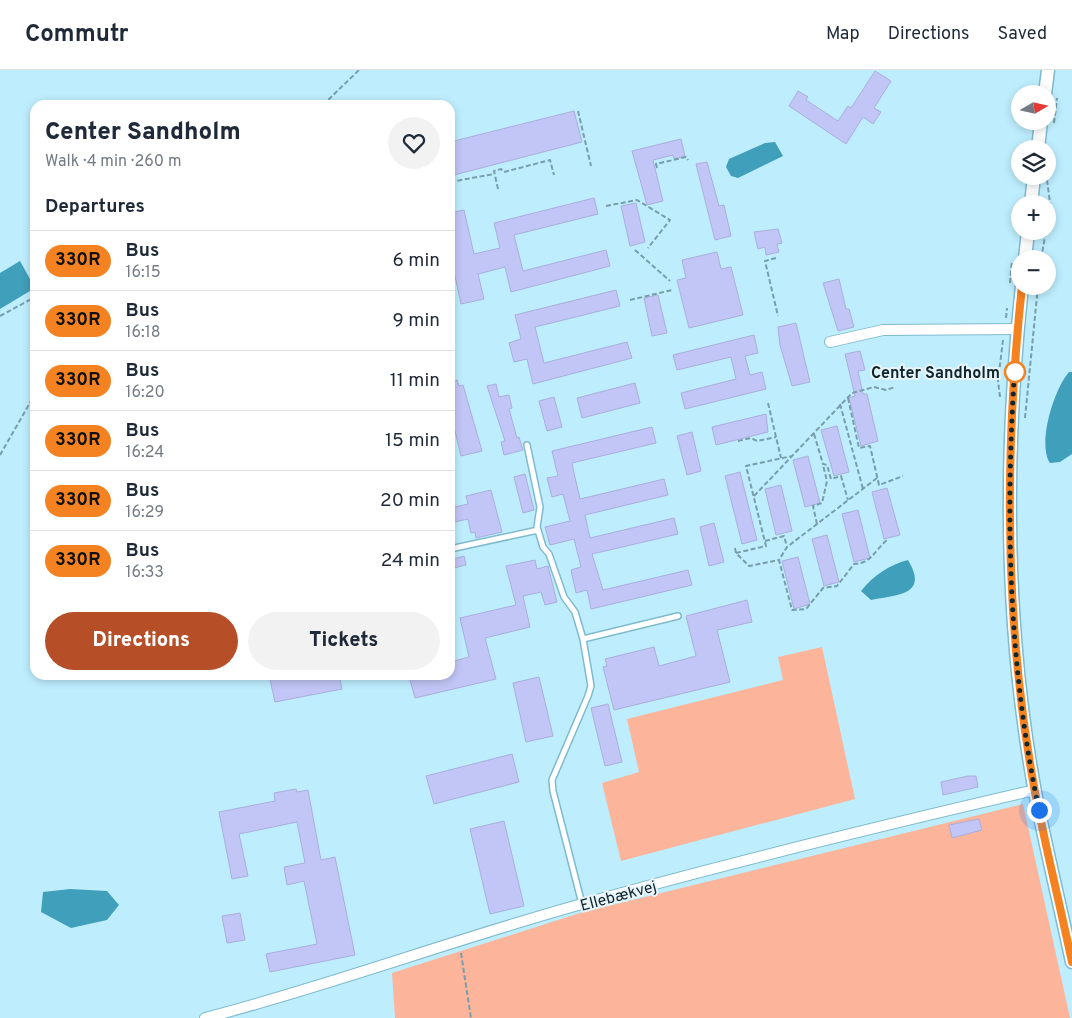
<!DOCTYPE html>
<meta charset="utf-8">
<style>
body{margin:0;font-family:Overpass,sans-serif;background:#f2f2f3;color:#1f2937;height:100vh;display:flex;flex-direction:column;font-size:19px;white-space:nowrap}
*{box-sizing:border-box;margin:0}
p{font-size:16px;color:#747a83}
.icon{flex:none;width:28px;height:28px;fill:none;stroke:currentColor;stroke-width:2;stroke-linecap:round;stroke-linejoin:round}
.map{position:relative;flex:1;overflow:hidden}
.drawer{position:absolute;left:30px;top:30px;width:425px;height:580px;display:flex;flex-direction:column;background:#fff;border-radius:15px;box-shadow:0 2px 8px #0003}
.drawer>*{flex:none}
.badge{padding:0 10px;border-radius:16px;font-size:18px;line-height:32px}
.needle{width:32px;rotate:81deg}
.fabs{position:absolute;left:1011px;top:15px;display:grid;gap:10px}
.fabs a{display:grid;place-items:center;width:45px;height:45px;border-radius:50%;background:#fff;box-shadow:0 2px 8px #0003;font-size:25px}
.you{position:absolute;width:25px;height:25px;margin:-12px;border:4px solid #fff;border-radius:50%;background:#1a73e8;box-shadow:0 0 0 8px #1a73e833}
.map>.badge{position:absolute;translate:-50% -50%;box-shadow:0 0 0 2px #fff}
h2{padding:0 15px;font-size:19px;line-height:45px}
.round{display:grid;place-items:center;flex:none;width:52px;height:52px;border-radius:26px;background:#f2f2f3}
.headline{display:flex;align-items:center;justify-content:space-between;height:85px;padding:0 15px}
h1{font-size:24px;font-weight:800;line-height:38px}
.primary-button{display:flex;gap:10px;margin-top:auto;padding:10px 15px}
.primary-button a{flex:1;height:58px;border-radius:30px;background:#b64f28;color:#fff;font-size:20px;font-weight:800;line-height:58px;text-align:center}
.primary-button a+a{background:#f2f2f3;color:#1f2937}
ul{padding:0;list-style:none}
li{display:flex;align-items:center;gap:15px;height:60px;padding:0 15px;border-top:1px solid #e0e1e3}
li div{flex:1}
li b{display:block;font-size:19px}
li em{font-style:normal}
li .badge{min-width:55px;font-weight:700;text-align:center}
header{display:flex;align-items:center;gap:30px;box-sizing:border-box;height:70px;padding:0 25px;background:#fff;border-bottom:1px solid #e0e1e3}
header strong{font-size:24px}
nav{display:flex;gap:28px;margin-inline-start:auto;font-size:18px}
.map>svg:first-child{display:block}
</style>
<header>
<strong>Commutr</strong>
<nav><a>Map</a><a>Directions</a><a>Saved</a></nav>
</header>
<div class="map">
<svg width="1072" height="948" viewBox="0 0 1072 948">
<rect width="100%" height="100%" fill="#beeefe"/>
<path fill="#fcb49b" d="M822 577 855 729 621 791 602 713 639 702 627 649 783 610 778 587Z
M1023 734 1070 948H395L392 903 580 843Z"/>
<path fill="#409fba" d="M775 72 783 86 738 108 731 106 726 97 729 89 765 73Z
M20 191 35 218 0 239V203Z
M1069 302H1072V384L1060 392 1050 393C1037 374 1054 319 1069 302Z
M908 490C929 525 898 525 871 530L861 521C874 505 889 495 908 490Z
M70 819 107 821 119 835 107 850 71 858 41 842 43 822Z"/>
<path fill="#c1c6f6" stroke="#aaaedd" d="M875 1 891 11 874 38 881 42 873 54 863 47 846 74 789 36 798 21 808 27 806 30 838 51 848 36 851 38Z
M574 41 582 72 450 106V72Z
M681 69 685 86 674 89 673 85 653 90 663 131 647 135 632 81Z
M707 92 719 136 724 135 731 166 715 170 696 94Z
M594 128 598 144 514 165 523 201 606 180 610 196 511 222 505 197 478 204 484 229 461 234 450 183V143L464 140 474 184 500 178 494 153Z
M636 133 645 172 630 176 621 136Z
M778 159 782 173 777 174 779 182 766 185 765 177 758 179 754 162Z
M717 182 721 199 731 197 743 245 689 258 677 210 686 208 682 190Z
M839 209 846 239H849L854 257 838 261 823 213Z
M616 220 620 236 535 257 544 293 627 272 632 288 533 314 527 289 514 292 509 273 521 269 515 245Z
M658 225 667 263 652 266 644 228Z
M796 253 810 312 792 316 780 275 778 257Z
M754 265 758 283 745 286 750 305 762 302 766 319 685 339 681 323 736 309 731 287 677 300 673 285Z
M860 281 865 300 858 301 863 324H867L878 371 861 376 849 328 855 326 845 284Z
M457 310 459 316 463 315 482 381 461 386 450 340V312Z
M635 313 640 333 582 348 577 328Z
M496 314 499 327 509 325 512 338 509 339 517 368 519 367 523 380 504 385 501 372 505 371 487 316Z
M554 327 562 357 547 361 539 331Z
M766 344 768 362 716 375 712 357Z
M837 356 849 402 834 406 821 360Z
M652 357 656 373 572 393 574 403 580 429 664 409 668 425 585 445 590 468 674 448 678 464 592 484 603 520 688 500 692 515 591 539 587 520 576 523 571 500 581 497 574 469 550 475 545 457 570 451 563 424 552 427 547 408 558 406 552 381Z
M692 362 701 401 687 405 677 366Z
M808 386 820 433 805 437 793 390Z
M740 402 757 470 742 474 725 406Z
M525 404 534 440 523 443 514 407Z
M781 415 792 461 776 465 765 419Z
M887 418 900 465 884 469 872 422Z
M491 420 502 462 476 468 475 462 471 463 468 449 450 453V438L468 434 466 426Z
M858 440 870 488 854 492 842 444Z
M714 453 724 492 709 496 700 457Z
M827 465 839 512 824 516 812 469Z
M464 486 466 495 450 499V490Z
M798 487 810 534 794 539 782 491Z
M535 490 537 499 548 496 557 532 545 535 541 522 523 526 530 557 485 568 496 609 415 628 410 610 426 605H450V592L469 587 460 548 516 535 506 496Z
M747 530 752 552 717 560 730 612 614 640 603 597 607 596 605 589 654 577 659 596 696 586 686 546Z
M269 605H339L342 619 275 632Z
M539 607 553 666 526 672 513 613Z
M608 634 622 692 605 696 591 638Z
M512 684 519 712 434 734 426 706Z
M968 706H976L978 717 943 725 941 712Z
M296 719 297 722 308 720 321 790 335 787 355 885 270 902 266 884 317 874 304 811 287 815 284 797 305 793 297 752 239 764 248 806 232 809 219 742 275 731 274 723Z
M979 749 982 760 952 768 949 755Z
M504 751 524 836 490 844 470 759Z
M240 843 245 870 227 873 222 846Z"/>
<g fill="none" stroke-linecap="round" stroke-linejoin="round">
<defs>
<path id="service" d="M527 375 540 437 537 457 543 477 549 484 564 527 575 542 583 569 591 616 588 626 552 710 553 721 582 834
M450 479 538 460
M583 569 678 546"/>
<path id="minor" d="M830 272 883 260 1018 259
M205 948C332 915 455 869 582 834 732 792 884 755 1035 720"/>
<path id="tertiary" d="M1045 24 1048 0
M1038 79 1041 51
M1031 134 1034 106
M1025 189 1028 161
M1022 216C1004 384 1004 555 1035 722 1046 779 1060 835 1072 892"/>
</defs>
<use href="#service" stroke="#7fbace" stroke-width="8"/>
<use href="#minor" stroke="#7fbace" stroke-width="12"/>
<use href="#tertiary" stroke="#7fbace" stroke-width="15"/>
<path stroke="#779eaa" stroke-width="2" stroke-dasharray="5 2.5" stroke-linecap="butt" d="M323 35 359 0
M578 41 591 96
M1054 53 1057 28
M657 98 656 94 686 87 688 90
M1048 100 1050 85
M1047 110 1051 140 1048 154
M450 112 494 104
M498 119 494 101 501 99 504 102 550 90 554 105
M606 136 637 130 670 150 648 178
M1017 156 1019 136
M635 180 670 211
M776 188 765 191 778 246
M1041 189 1046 161
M1010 213 1012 191
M630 230 672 220
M0 246 35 227
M1006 248 1007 238
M1000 327 998 311 1003 270
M848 328 859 378 870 376 879 415 903 406
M768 333 781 388
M840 334 863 419
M1025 348 1038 216
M814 364 823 394 827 395 831 409 841 406 848 430
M738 371 751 368 757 371 776 367
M0 385 35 324
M877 408 787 477 779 490 792 540 806 539 823 518 837 516 854 494C872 493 873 482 887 470
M754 426 852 323 874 317 886 320 895 317
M817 454 813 436 822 433 827 411 823 395
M765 471 784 466 787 477
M735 478 736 483 749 496 779 490
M736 483 766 476 746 396 792 386
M461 883 471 948"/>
<use href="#service" stroke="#fff" stroke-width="5"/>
<use href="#minor" stroke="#fff" stroke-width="10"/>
<use href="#tertiary" stroke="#fff" stroke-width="12"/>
</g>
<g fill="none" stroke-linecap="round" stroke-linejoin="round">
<defs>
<path id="line" d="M1022 216C1004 384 1004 555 1035 722 1046 779 1060 835 1072 892"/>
</defs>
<use href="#line" stroke="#fff" stroke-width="11"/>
<use href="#line" stroke="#f58220" stroke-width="8"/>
<path stroke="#0e272f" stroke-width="5" stroke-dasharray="0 9" d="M1015 302V295C1005 443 1008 594 1039 740"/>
</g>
<circle fill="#fff" stroke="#f58220" stroke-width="2.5" cx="1015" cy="302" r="10"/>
<g text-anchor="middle" stroke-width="4" stroke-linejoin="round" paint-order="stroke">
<g font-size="16" font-weight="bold" fill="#0e272f" stroke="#e9f5f9" text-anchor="end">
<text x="1000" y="308">Center Sandholm</text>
</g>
<g font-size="16" fill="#0e272f" stroke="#e9f5f9">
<text transform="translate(618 825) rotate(-15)" y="6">Ellebækvej</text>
</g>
</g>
</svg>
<div class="fabs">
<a><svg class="needle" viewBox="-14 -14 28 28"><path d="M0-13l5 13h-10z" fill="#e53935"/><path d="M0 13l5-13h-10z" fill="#747a83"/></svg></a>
<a><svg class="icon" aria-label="layers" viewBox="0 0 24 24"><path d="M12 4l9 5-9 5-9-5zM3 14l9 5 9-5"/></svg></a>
<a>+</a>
<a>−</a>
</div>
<div class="you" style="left:1039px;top:740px"></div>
<section class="drawer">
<div class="headline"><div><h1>Center Sandholm</h1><p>Walk · 4 min · 260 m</p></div><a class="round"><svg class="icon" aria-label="heart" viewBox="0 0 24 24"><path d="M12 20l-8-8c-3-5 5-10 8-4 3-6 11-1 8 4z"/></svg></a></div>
<h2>Departures</h2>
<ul>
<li><span class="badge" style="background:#f58220;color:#111">330R</span><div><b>Bus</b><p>16:15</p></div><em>6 min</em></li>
<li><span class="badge" style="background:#f58220;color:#111">330R</span><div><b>Bus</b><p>16:18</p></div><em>9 min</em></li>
<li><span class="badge" style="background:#f58220;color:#111">330R</span><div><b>Bus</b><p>16:20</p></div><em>11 min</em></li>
<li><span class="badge" style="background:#f58220;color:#111">330R</span><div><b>Bus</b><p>16:24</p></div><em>15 min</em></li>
<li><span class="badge" style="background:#f58220;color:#111">330R</span><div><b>Bus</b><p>16:29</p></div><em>20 min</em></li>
<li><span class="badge" style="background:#f58220;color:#111">330R</span><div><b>Bus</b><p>16:33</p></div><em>24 min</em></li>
</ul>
<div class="primary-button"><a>Directions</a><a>Tickets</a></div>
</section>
</div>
